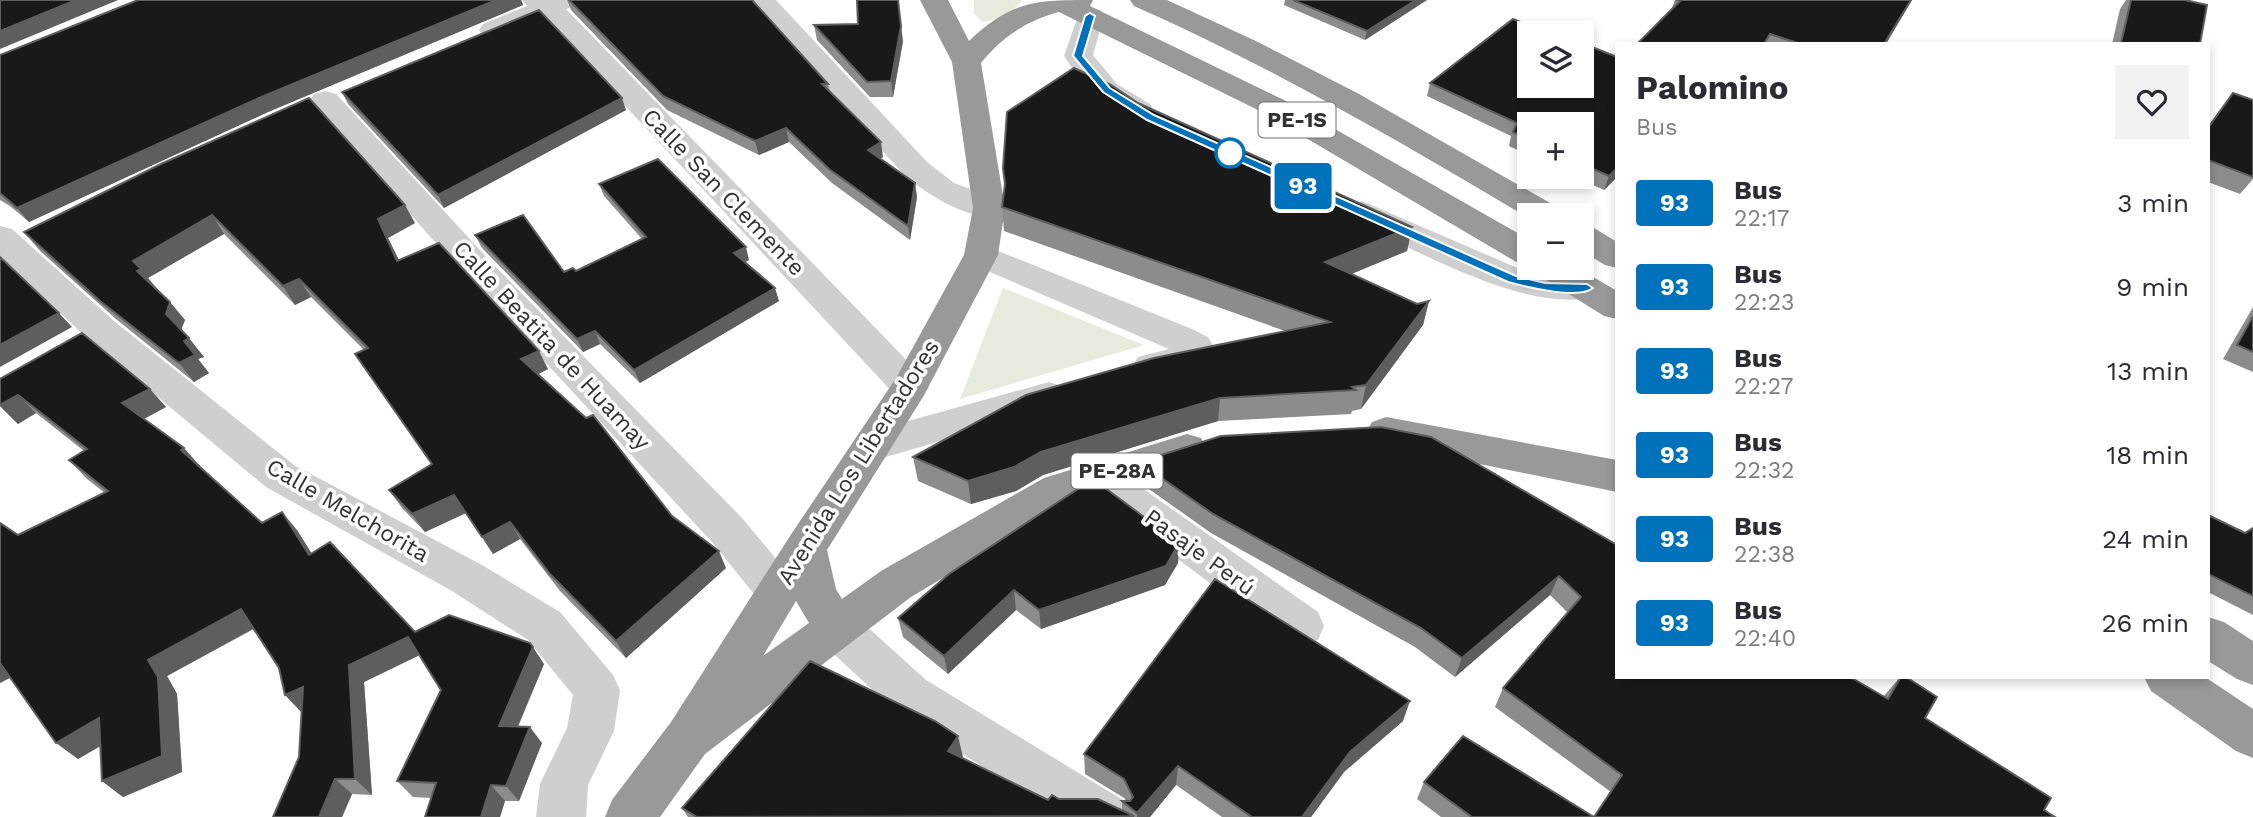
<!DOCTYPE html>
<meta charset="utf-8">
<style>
body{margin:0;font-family:"Work Sans",sans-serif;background:#f2f2f3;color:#2b2b33;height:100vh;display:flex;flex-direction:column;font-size:26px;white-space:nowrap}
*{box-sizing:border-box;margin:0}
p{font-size:23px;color:#7c7c81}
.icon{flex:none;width:38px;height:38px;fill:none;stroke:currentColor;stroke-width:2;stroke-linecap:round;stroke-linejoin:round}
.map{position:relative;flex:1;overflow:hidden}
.panel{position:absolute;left:1615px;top:42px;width:595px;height:637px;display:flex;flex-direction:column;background:#fff;border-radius:0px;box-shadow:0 4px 10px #0003}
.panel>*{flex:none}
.badge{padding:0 14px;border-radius:5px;font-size:24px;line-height:46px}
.tools{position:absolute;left:1517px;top:21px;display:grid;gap:14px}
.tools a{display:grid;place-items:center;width:77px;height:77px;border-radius:0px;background:#fff;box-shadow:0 4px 10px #0003;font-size:35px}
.map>.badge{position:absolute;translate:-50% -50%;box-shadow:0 0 0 4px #fff}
.round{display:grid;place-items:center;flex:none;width:74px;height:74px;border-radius:0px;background:#f2f2f3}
.overview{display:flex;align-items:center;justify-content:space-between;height:119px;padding:0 21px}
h1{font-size:33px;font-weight:700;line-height:52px}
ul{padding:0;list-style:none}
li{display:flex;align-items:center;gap:21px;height:84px;padding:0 21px}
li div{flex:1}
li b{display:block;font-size:26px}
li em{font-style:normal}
li .badge{min-width:77px;font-weight:700;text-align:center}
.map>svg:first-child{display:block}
</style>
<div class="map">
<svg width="2253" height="817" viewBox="0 0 2253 817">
<rect width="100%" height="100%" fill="#fff"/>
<path fill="#e7ebde" d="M974 0H1022C1013 13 998 20 982 22L974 13Z
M1003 288 1144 345 960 399Z"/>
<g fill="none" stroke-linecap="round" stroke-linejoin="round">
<path fill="#cfcfcf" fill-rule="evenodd" d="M522 0H579L575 6 566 9 923 377 929 387 923 397 910 401 897 397 544 19C525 27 503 41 483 36L479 30 483 24 527 6Z
M747 0H776L927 162 954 183 1001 201 1005 208 1001 215C970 223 928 194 905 176Z
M1090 8 1100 10 1104 16 1093 55 1117 84 1150 104 1154 110 1150 116C1115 125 1081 82 1064 56L1080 10Z
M325 91 336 94 492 263 742 518 792 578 799 591 792 604 777 609 762 604 712 542 468 279 314 106 310 100 314 94Z
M1362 201 1522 270C1547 276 1574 273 1598 280L1604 288 1598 296C1528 316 1415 249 1350 219L1345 212 1350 205Z
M0 226 12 229 114 321 294 465 482 565 560 612 613 675 620 690 614 731 588 785 586 817H536L540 784 567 728 573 695 528 640 452 591 266 487 88 339 0 256Z
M981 244 1192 329 1208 337 1216 350 1208 364 1151 380 1138 377 1132 367 1138 357 1169 349 969 263 964 255 969 247Z
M1049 382 1062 386 1068 396 1062 406 872 461 858 457 852 446 858 435Z
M1097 461 1111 466 1318 612 1324 626 1318 640 1302 645 1286 640 1083 488 1077 477 1083 466Z
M837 609 853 614 926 680 1123 800 1130 817H1061L894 710 821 642 815 628 821 614Z"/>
<path fill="#999" fill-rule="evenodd" d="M920 0H948L969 41C1012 0 1037 0 1093 0L1090 6 1284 100 1530 240V266L1518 263 1262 112 1059 12C1027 20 1001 38 981 63L1005 208 998 255 923 397 827 550 836 589 842 599 881 571 1044 478 1187 434 1201 438 1207 449 1201 460 1072 501 911 597 705 754 660 817H605L612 800 671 722 790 536 896 378 964 255 973 208 952 62ZM796 601 809 623 763 656Z
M1130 0H1167L1258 42 1359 94 1559 208 1564 215H1530V219C1401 142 1272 67 1134 6Z
M1582 225 1594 228 1617 242V268L1605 265 1582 251Z
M1535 268H1578L1617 291V319L1604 316 1540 276Z
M1386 417 1617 460V492L1372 442 1366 432 1372 422Z
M2208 617 2224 622 2253 641V685L2237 679 2208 661Z
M2144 677H2205L2253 709V758L2236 751 2151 691Z"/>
</g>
<path fill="#8c8c8c" d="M138 0H521L523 5 268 112 29 222 10 206 0 200V55Z
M567 0H752L828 84 830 92 883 157 880 158 915 183 917 197 910 240 832 183 789 142 759 155 667 110 571 10Z
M1285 0H1427L1365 40 1284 5Z
M1675 0 1886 44H1637L1672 8Z
M2126 0H2185L2200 44H2112L2120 9Z
M814 25 903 41 893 97H870L817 40Z
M1617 57V177L1604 190 1575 177H1582V124H1530V156L1509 146 1511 136 1427 96 1430 83Z
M342 92 626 110 444 208 348 104Z
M2233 93 2253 100V179L2240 194 2208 182V126Z
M1138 103 1412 227 1407 251 1351 274 1417 304 1429 301 1423 325 1361 409 1352 411 1351 414 1218 421 1043 475 1016 491 971 504 918 481 913 457 1285 331 1004 231 1002 207 1005 189 1003 168Z
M161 164 415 223 388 238 399 260 548 369 538 374 672 516 726 568 626 658 560 591 520 539 493 554 466 513 425 532 402 508 389 490 431 464 355 354 364 350 311 297 295 305 224 234 148 278 185 320 181 330 204 357 198 359 209 373 194 382 116 319 40 251 24 232Z
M599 184 749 260 745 262 779 301 640 383 600 344 583 352 482 248 475 235 564 272 576 271 642 239 604 196Z
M2253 307V372L2223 359Z
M0 379 166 407 144 419 200 466 262 523 297 530 311 553 415 632 544 664 518 727 542 743 519 801H505L500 817H425L431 798 413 797 397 781 441 690 419 655 364 682 372 795 352 794 342 817H273L299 757 302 712 279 668 254 629 167 676 177 694 182 772 123 797 102 781 101 746 78 759 18 535 105 493 87 479 69 460 84 451 36 413 18 424 0 406Z
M1139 462 1617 545V677L1884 696 1900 677H1906L1925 718 2044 810 2055 817H1441L1417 799 1424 782 1594 817 1611 792 1495 707 1503 688 1568 613 1550 595 1455 677 1415 647 1211 533 1139 482Z
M2208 515 2245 533 2253 528V615L2208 592Z
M1179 543 1178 563 1165 585 1041 629 1016 610 948 674 903 637 898 618Z
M1403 721 1344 772 1311 817H1222L1176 785 1150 817H688L682 808 963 757 962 758 1048 800 1059 799 1122 811V801H1126L1124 798 1085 774 1084 754Z"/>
<path fill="#5e5e5e" d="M76 0H118L0 49V31Z
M496 0H521L523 5 268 112 29 222 17 208 259 98Z
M898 0 903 41 893 97 891 81Z
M1416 0H1427L1365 40 1367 31Z
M1911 0H1912L1886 44H1884Z
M622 98 626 110 444 208 438 195Z
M786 128 789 142 759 155 755 141Z
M881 142 883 157 870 164 868 150Z
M1617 168V177L1604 190 1609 176Z
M915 183 917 197 910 240 908 226Z
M405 205 415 223 388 238 408 279 397 261 378 219Z
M212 215 224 234 148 278 156 288 137 271 133 261Z
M1412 227 1407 251 1322 286 1325 262Z
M746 247 749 260 738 266 734 253Z
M299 279 311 297 295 305 283 286Z
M775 288 779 301 640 383 634 370Z
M1429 301 1423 325 1361 409 1366 385Z
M170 302 185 320 180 332 166 314Z
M59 313 72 327 0 367V345Z
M595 331 600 344 583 352 577 339Z
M189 338 204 357 198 359 209 373 194 382 179 363 184 341Z
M539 351 548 369 531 378 521 359Z
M150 389 166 407 138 422 122 403Z
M18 395 36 413 18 424 0 406V405Z
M1220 398 1218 421 1043 475 1016 491 971 504 968 481 1041 452Z
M184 448 200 466 197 468 181 450Z
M454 495 466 513 425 532 412 514Z
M282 512 297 530 324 573 309 555Z
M510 522 520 539 493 554 482 537Z
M1179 543 1178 563 1165 585 1041 629 1039 610Z
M719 551 726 568 626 658 616 641Z
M1559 576 1550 595 1455 677 1462 658Z
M1014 590 1016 610 948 674 944 656Z
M241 609 258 626 167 676 177 694 182 772 123 797 102 781 148 660Z
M408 637 422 654 364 682 372 795 355 779 349 665Z
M533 647 544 664 511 742 499 726Z
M0 661 18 674 0 683Z
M303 687 301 712 285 695Z
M1410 701 1403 721 1344 772 1311 817H1302L1350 752Z
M99 718 120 734 78 759 56 743Z
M530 727 542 743 519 801 506 786Z
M958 736 963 757 953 772 948 751Z
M1178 766 1176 785 1150 817H1137V813Z
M335 779 352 794 342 817H319Z
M491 785 505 801 500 817H481Z"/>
<path fill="#191919" stroke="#5e5e5e" stroke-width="2" d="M0 0H76L0 31Z
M138 0H496L259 98 17 208 0 193V55Z
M569 0H752L828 84H822L881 142 868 150 915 183 908 226 829 169 786 128 755 141 663 96Z
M857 0H898L901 26 891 81 867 82 814 25 858 24Z
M1293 0H1416L1367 31Z
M1676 0H1911L1884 44H1801L1770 34 1764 44H1637L1680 1Z
M2131 0H2185L2207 5 2200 44H2125L2121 43Z
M539 10 622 98 438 195 342 92Z
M1513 19 1549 33H1530V86H1582V43L1617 57V168L1609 176 1582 164V124H1530V140L1513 132 1517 123 1430 83Z
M1074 68 1111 85 1138 103 1412 227 1325 262 1417 304 1429 301 1366 385 1352 387 1356 390 1220 398 1041 452 1014 467 968 481 913 457 1026 395 1154 358 1330 322 1002 207 1005 184 1003 168 1007 112Z
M2233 93 2253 100V177L2208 160V128Z
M309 98 405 205 378 219 397 261 439 243 539 351 521 359 586 418 593 415 672 516 719 551 616 641 550 574 510 522 482 537 454 495 412 514 389 490 432 464 355 354 368 348 299 279 283 286 212 215 133 261 141 269 137 271 170 302 166 314 189 338 184 341 195 355 179 363 100 301 24 232 161 164Z
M658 159 746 247 734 253 775 288 634 370 595 331 577 339 475 235 523 215 564 272 573 268 576 271 646 237 599 184Z
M0 257 59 313 0 345Z
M2253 316V352L2237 345Z
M82 333 150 389 122 403 184 448 181 450 262 523 282 512 309 555 330 542 415 632 449 615 530 643 533 647 499 726 530 727 506 786 491 785 481 817H425L436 783 397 781 441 690 408 637 349 665 355 779H335L319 817H273L299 757 303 687 285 695 279 668 241 609 148 660 158 677 162 756 102 781 99 718 56 743 0 663V523L18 535 108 491 69 460 87 449 18 395 0 405V379Z
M1381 427 1431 437 1617 545V677H1850L1888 699 1901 677H1906L1937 697 1925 718 2051 798 2044 810 2055 817H1472L1424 782 1463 736 1594 817 1622 775 1503 688 1581 597 1559 576 1462 658 1421 628 1213 514 1139 462 1221 436Z
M1093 479 1179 543 1166 566 1039 610 1014 590 944 656 898 618 949 574Z
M2208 515 2245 533 2253 528V596L2208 574Z
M1215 579 1410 701 1350 752 1302 817H1252L1178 766 1137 813 1122 801H1130L1133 797 1124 779 1084 754Z
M810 661 935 721 958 736 948 751 1048 800 1052 795 1059 799H1098L1134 816 697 817 682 808Z"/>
<path fill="#0072bc" stroke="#fff" stroke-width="2" d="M1090 13 1095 16 1083 56 1110 88 1154 115 1516 276 1545 283 1587 284 1593 288C1579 300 1526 287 1508 282L1147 120 1103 92 1073 56 1085 16Z"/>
<circle fill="#fff" stroke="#0072bc" stroke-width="3.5" cx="1230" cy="153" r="14"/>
<g text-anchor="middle" stroke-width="7" stroke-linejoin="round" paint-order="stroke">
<g fill="#fff" stroke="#707070" stroke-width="2">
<rect x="1258.5" y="102.5" width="77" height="35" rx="5"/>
<rect x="1071.5" y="453.5" width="91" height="35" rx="5"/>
</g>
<g font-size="21" font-weight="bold" fill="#323232">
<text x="1297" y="127">PE-1S</text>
<text x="1117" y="478">PE-28A</text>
</g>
<g font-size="23" fill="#323232" stroke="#fff">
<text transform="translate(724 192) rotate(46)" y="8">Calle San Clemente</text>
<text transform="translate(552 345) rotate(47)" y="8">Calle Beatita de Huamay</text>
<text transform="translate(858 462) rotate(-58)" y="8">Avenida Los Libertadores</text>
<text transform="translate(348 510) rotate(30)" y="8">Calle Melchorita</text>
<text transform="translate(1200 552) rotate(36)" y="8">Pasaje Perú</text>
</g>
</g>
</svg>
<div class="tools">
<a><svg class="icon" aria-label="layers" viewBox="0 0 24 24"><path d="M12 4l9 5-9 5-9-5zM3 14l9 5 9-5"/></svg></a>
<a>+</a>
<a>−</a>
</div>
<b class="badge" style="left:1303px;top:186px;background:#0072bc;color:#fff">93</b>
<section class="panel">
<div class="overview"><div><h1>Palomino</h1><p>Bus</p></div><a class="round"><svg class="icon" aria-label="heart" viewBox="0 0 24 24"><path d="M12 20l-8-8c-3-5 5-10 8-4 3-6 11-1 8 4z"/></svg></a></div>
<ul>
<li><span class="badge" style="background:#0072bc;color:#fff">93</span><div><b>Bus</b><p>22:17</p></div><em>3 min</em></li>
<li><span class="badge" style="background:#0072bc;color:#fff">93</span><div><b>Bus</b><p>22:23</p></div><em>9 min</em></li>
<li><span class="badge" style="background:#0072bc;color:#fff">93</span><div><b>Bus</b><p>22:27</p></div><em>13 min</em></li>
<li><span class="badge" style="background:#0072bc;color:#fff">93</span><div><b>Bus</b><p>22:32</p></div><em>18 min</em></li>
<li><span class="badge" style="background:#0072bc;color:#fff">93</span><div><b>Bus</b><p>22:38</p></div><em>24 min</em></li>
<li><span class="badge" style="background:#0072bc;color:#fff">93</span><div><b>Bus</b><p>22:40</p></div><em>26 min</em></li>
</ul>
</section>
</div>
